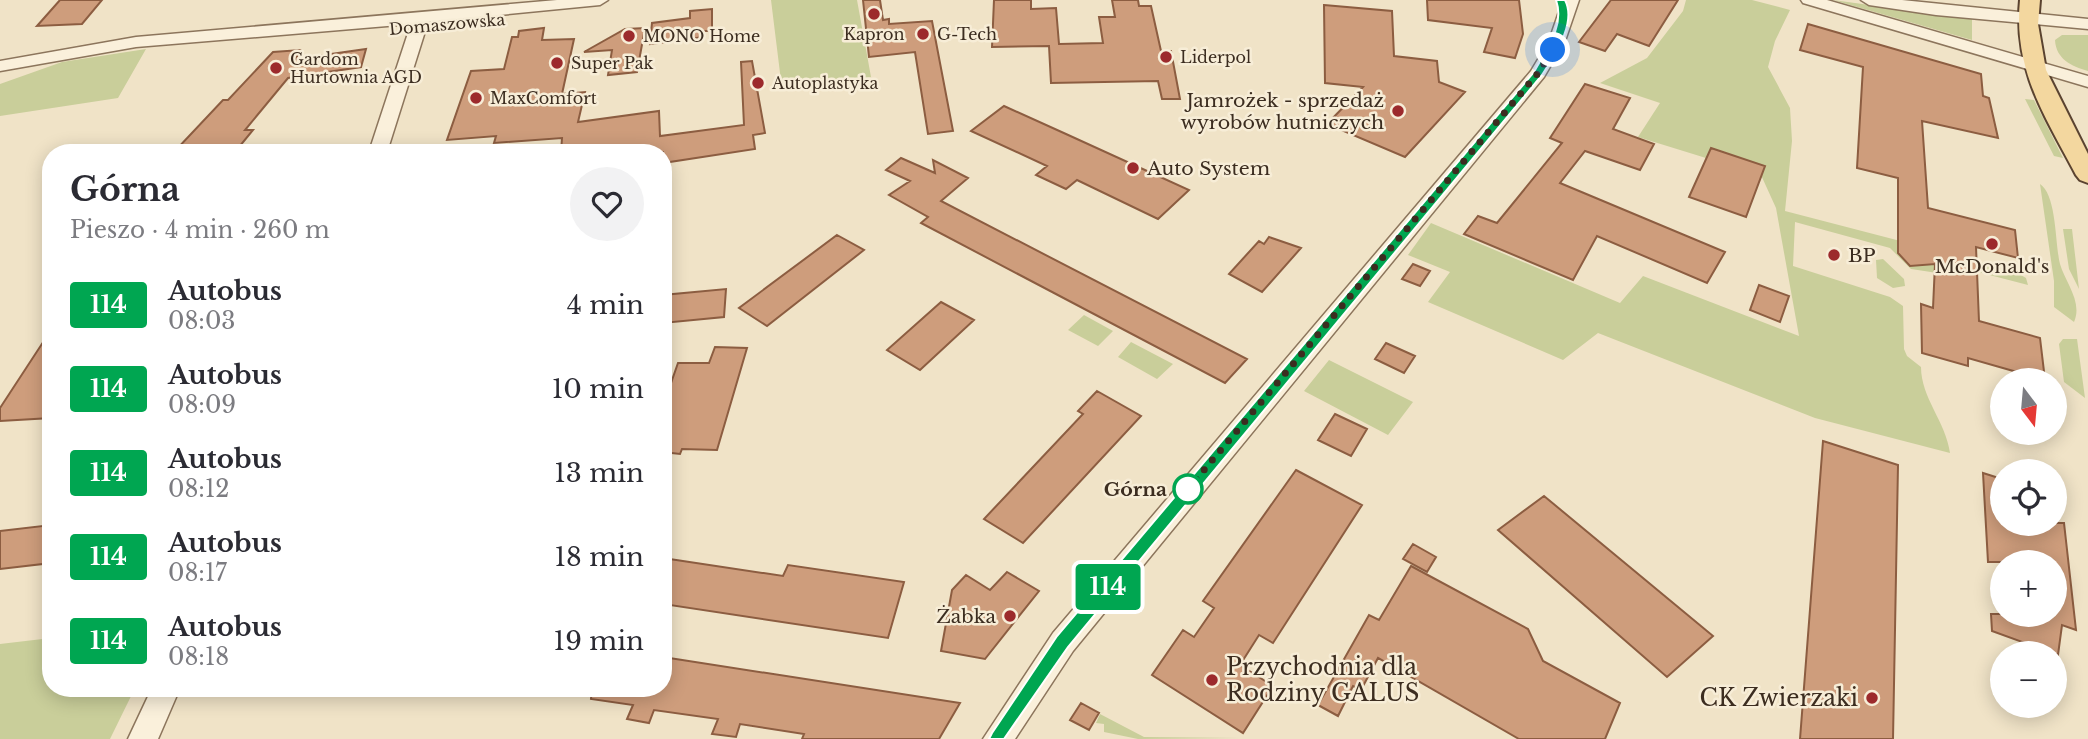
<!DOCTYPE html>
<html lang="pl">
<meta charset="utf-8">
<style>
body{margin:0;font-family:"Libre Baskerville",serif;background:#f2f2f3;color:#2b2b33;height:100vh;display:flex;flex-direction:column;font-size:26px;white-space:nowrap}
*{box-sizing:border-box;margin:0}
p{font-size:23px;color:#7c7c81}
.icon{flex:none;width:38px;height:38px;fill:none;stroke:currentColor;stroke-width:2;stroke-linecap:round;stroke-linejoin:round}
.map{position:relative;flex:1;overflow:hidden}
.sheet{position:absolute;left:42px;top:144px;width:630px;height:553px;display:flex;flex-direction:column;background:#fff;border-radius:28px;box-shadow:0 4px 18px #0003}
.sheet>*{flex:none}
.badge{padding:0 14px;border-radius:5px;font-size:24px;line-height:46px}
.needle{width:46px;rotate:164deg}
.buttons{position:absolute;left:1990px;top:368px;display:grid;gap:14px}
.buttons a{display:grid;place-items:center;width:77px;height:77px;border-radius:50%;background:#fff;box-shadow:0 4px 18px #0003;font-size:35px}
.you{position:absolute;width:35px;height:35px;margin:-18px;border:5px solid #fff;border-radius:50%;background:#1a73e8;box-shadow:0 0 0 10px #1a73e833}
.map>.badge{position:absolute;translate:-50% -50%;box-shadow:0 0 0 4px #fff}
.round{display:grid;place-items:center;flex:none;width:74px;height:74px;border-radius:37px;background:#f2f2f3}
.summary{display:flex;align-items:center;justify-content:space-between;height:119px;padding:0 28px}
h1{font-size:33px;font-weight:800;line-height:52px}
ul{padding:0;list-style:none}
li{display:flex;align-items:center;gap:21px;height:84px;padding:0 28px}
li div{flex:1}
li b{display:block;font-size:26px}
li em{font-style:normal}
li .badge{min-width:77px;font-weight:700;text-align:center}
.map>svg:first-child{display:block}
</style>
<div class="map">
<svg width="2088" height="739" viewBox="0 0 2088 739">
<rect width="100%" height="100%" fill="#f0e3c7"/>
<path fill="#c9ce9a" d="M771 0H857L871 77 782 89Z
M1686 0H1752L1790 10 1775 41 1768 67 1790 108 1792 141 1785 211 2012 270 2026 278 2028 285 1978 272 1977 279 1911 269 1890 248 1795 222 1793 266 1890 297 1903 306 1904 349 1907 356 1921 367C1921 398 1946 422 1950 453L1815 418 1598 333 1563 360 1428 302 1450 272 1408 255 1431 223 1620 303 1643 276 1799 336 1776 208 1761 175 1638 137 1660 103 1600 83 1647 58 1683 11Z
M1833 0 1972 19V40Z
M2062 35H2088V71C2071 66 2056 59 2055 40Z
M146 49 118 98 0 116V84L62 62Z
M2025 99 2034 100 2063 158 2054 156Z
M2040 184C2057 195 2055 245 2060 264 2065 282 2083 302 2074 322L2054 307V281Z
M2063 229H2072L2079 289 2069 269Z
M1883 259 1904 279 1905 286 1893 288 1877 278 1876 260Z
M1084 315 1113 331 1098 346 1068 330Z
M2063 339H2077L2085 398 2064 382 2059 344Z
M1131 342 1173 364 1157 379 1118 357Z
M1329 360 1413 402 1388 435 1304 391Z
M51 638V688H135L110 739H0V644Z
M1100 714 1144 737 1240 738 1138 739 1104 732V724L1096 723Z"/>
<path fill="#ce9d7c" stroke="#8c5d41" stroke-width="2" d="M60 0H102L82 24 37 26Z
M863 0H880L883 20 889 19V24L932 21 953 131 928 134 915 52 869 57Z
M994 0H1031V9L1056 8 1059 44 1103 43 1099 17H1115L1112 0H1138L1139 6H1151L1161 51H1171L1180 99H1162L1158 81 1051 83 1049 46 992 47Z
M1427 0H1519L1523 34 1515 58 1484 52 1492 28 1428 20Z
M1611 0H1678L1649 46 1617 34 1605 51 1579 42Z
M1324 5 1392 11 1394 56 1437 61 1439 82 1465 92 1405 157 1327 124 1363 87 1325 83Z
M712 9V31H704V37L650 44 652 23 690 18V11Z
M1808 24 1981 74 1983 96 1989 98 1998 138 1922 121 1928 208 2015 230 2018 258 1976 247 1979 321 2040 338 2045 380 1968 358V366L1922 353 1921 304 1933 308 1935 264 1910 266 1898 253V178L1857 168 1863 67 1800 50Z
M544 28 542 40 574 39 562 94 585 92 578 122 659 111 660 136 744 125 741 62 752 61 765 133 753 135 755 149 663 163V152H561L562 138 494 143 496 136 447 140 471 71 504 69 512 37H518L519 31Z
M645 28 637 72 608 75 612 50 584 52 625 29Z
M366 49 361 67 288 78 245 130H253L235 152H174L223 100H228L273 52 300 50 296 59Z
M1585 84 1630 98 1613 129 1654 144 1640 170 1585 151 1560 183 1725 252 1707 283 1597 236 1573 280 1464 234 1478 216 1497 223 1562 143 1550 138Z
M1004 106 1066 134 1189 190 1158 219 1077 180 1066 189 1036 175 1047 166 971 131Z
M1711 148 1765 166 1746 217 1689 197Z
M901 158 935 173 933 160 968 178 941 201 1247 359 1225 383 921 223 928 217 889 195 910 181 886 170Z
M837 235 864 250 767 326 739 308Z
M1269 237 1301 248 1262 292 1229 274 1259 241 1264 244Z
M1413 264 1430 271 1420 286 1402 279Z
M1759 285 1789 296 1780 322 1750 310Z
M726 289 724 317 663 323V295Z
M941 302 974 320 920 370 887 350Z
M51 330V418L0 421V408Z
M1386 343 1415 356 1404 373 1375 359Z
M715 347 747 348 717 450 682 449 680 454 663 452V406L678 363H709Z
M1097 391 1141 416 1023 543 984 519 1083 414 1078 411Z
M1335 414 1367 429 1351 456 1318 440Z
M1823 441 1898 465 1893 739H1800Z
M1296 470 1362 505 1273 643 1259 635 1240 665 1273 686 1243 733 1152 675 1183 630 1194 637 1214 608 1203 601Z
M1983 473 2002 479V523H2064L2076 630 2062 625 2058 655 1992 631 1991 614H2054V562H1988Z
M1544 496 1713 636 1667 677 1498 530Z
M51 525V563L0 569V531Z
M1413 544 1436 557 1427 572 1403 559Z
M663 558 783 576 788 565 904 582 888 638 663 604Z
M1411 566 1528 629 1543 661 1620 703 1605 739H1519L1378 658 1361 690 1353 686 1338 716 1318 705 1369 615 1379 620Z
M1007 572 1039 591 985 659 941 651 952 590 966 575 990 590Z
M663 657 960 703 939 739H802L804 734 740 724 736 737 712 734 718 719 654 710 649 723 627 719 633 705 591 699 592 688H663Z
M1081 703 1099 713 1089 730 1070 720Z"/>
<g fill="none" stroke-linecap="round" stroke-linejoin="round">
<defs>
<path id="minor" d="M557 0H608L600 5 428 22 387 152H369L411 24 136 47 0 71V61L136 37Z
M1563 0H1579L1565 41 1544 77 1073 651 1015 739H983L1053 633 1531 71 1549 41Z
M1801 0H1827L2088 76V87L1803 3Z
M1861 0H1902L2088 19V29L1936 15 1869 5Z
M152 688H180L158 739H128Z"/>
<path id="major" d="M2020 0H2040L2038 24 2046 70 2088 154V183L2080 180 2076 175C2045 116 2013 70 2020 0Z"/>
</defs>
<use href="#minor" stroke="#8c755c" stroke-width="3"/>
<use href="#major" stroke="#5a4330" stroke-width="4"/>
<use href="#minor" fill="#faf0db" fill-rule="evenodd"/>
<use href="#major" fill="#f3d79f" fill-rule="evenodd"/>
</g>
<path fill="#00a651" stroke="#fff" stroke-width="2" d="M1556 0H1565C1577 23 1555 54 1542 75L1068 647 1004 739H989L992 733 1057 636 1534 72C1546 50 1565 26 1556 0Z"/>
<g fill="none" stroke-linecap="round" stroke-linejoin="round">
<path stroke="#3c2d20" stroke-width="7" stroke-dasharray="0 12.6" d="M1188 489 1538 73 1553 50"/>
</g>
<g fill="#9c2a2c" stroke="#f7edd7" stroke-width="2.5">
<circle cx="874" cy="14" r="7"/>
<circle cx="923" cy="34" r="7"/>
<circle cx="629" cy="36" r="7"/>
<circle cx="1166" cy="57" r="7"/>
<circle cx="557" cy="63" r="7"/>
<circle cx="276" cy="68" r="7"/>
<circle cx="758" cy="83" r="7"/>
<circle cx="476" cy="98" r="7"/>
<circle cx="1398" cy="111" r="7"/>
<circle cx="1133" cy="168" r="7"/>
<circle cx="1992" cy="244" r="7"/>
<circle cx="1834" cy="255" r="7"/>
<circle cx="1010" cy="616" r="7"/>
<circle cx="1212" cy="680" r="7"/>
<circle cx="1872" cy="698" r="7"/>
</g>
<circle fill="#fff" stroke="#00a651" stroke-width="3.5" cx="1188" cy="489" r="14"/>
<g text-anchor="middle" stroke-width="5" stroke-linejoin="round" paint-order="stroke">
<g font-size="16" fill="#3c2d20" stroke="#f7edd7">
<text transform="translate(447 24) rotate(-5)" y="6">Domaszowska</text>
</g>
<g font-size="16" fill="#3c2d20" stroke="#f7edd7" text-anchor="start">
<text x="874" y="40" text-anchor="middle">Kapron</text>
<text x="937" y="40">G-Tech</text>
<text x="643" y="42">MONO Home</text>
<text x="1180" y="63">Liderpol</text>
<text x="290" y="65">Gardom<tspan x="290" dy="18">Hurtownia AGD</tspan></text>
<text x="571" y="69">Super Pak</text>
<text x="772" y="89">Autoplastyka</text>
<text x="490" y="104">MaxComfort</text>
</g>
<g font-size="19" fill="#3c2d20" stroke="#f7edd7" text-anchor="end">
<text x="1384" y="107">Jamrożek - sprzedaż<tspan x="1384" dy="22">wyrobów hutniczych</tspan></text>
<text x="1147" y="175" text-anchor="start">Auto System</text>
<text x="1848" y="262" text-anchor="start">BP</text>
<text x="1992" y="273" text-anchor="middle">McDonald's</text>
<text x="996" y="623">Żabka</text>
</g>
<g font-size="19" font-weight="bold" fill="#3c2d20" stroke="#f7edd7" text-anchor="end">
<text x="1167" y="496">Górna</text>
</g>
<g font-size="23" fill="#3c2d20" stroke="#f7edd7" text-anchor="start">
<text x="1226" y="675">Przychodnia dla<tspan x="1226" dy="26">Rodziny GALUS</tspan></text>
<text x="1858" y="706" text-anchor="end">CK Zwierzaki</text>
</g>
</g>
</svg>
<div class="buttons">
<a><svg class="needle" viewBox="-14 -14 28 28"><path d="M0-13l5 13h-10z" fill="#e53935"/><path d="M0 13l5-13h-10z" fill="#7c7c81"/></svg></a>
<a><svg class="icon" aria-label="locate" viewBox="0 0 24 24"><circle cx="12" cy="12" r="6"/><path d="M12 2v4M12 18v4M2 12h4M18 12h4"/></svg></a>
<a>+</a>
<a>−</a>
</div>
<div class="you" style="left:1553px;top:50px"></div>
<b class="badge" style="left:1108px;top:587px;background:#00a651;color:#fff">114</b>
<section class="sheet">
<div class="summary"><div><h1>Górna</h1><p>Pieszo · 4 min · 260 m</p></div><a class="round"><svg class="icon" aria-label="heart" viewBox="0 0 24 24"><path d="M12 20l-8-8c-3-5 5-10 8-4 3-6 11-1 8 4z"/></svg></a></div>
<ul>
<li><span class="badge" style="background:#00a651;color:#fff">114</span><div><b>Autobus</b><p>08:03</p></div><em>4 min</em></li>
<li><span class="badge" style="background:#00a651;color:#fff">114</span><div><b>Autobus</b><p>08:09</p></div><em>10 min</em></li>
<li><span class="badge" style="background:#00a651;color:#fff">114</span><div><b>Autobus</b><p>08:12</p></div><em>13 min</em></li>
<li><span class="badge" style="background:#00a651;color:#fff">114</span><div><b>Autobus</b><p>08:17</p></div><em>18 min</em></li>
<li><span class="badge" style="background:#00a651;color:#fff">114</span><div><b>Autobus</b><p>08:18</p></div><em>19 min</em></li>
</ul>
</section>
</div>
